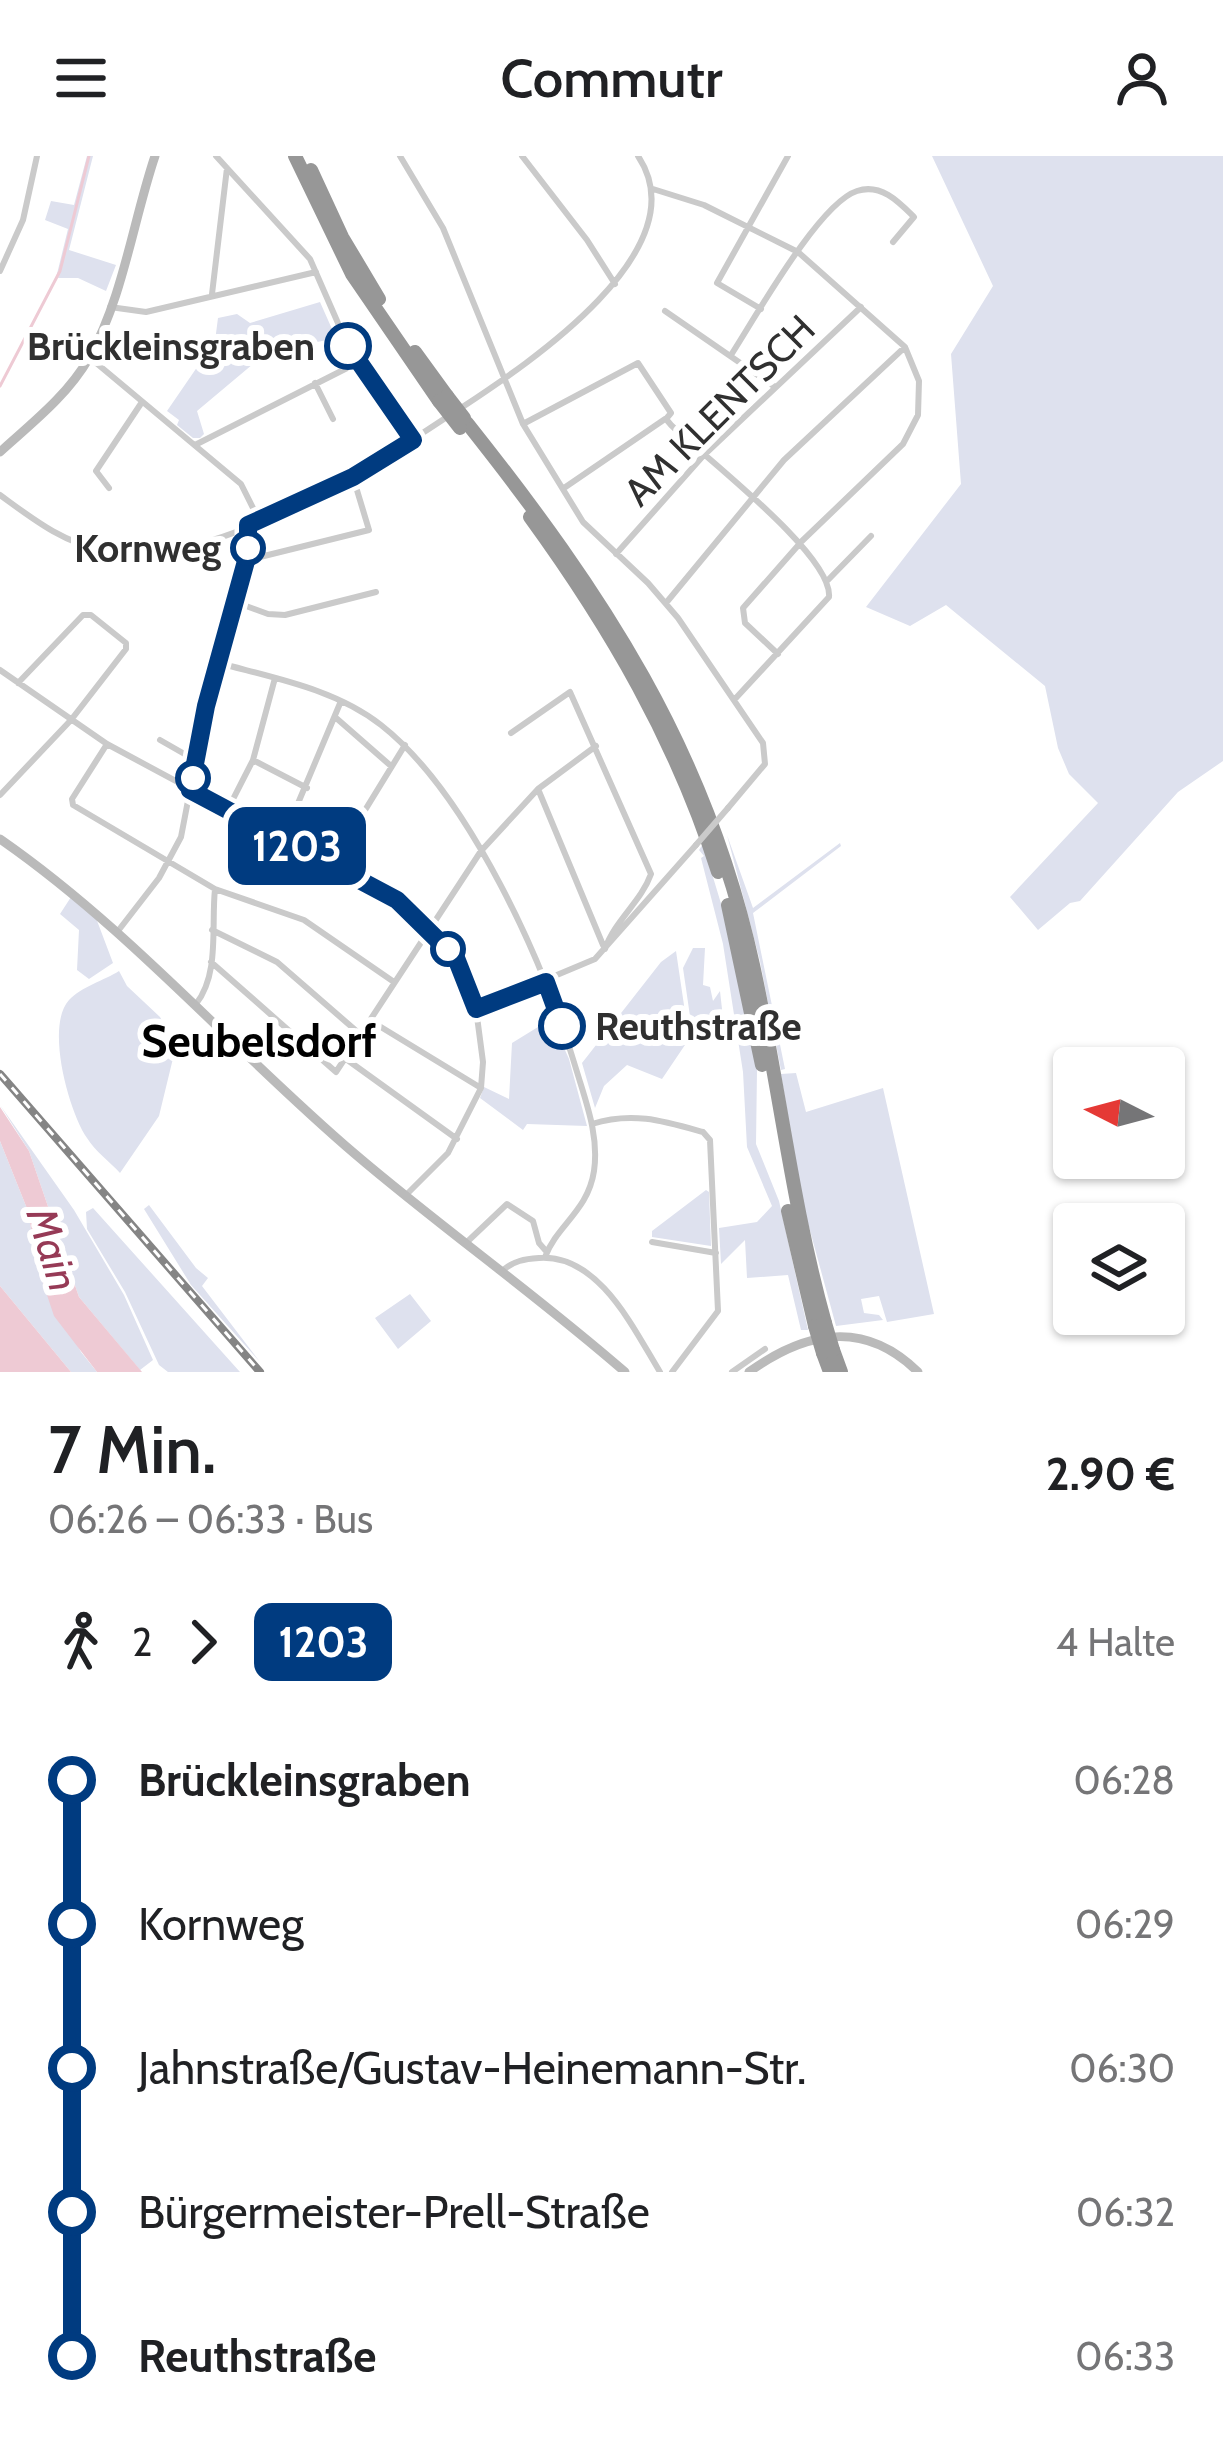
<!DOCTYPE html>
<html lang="de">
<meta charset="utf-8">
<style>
body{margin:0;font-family:Cabin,sans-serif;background:#f6f6f6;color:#202124;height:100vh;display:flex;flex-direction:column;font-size:45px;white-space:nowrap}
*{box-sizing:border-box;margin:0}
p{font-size:39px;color:#757577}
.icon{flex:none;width:66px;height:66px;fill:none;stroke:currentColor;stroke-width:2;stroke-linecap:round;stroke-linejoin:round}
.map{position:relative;height:1216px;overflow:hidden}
.panel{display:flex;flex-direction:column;background:#fff;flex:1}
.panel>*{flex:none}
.badge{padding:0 24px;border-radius:18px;font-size:42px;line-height:78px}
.needle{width:78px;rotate:276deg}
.fabs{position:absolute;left:1053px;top:891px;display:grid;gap:24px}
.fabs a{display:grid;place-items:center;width:132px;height:132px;border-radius:12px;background:#fff;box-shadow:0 3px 9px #0004;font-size:60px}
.map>.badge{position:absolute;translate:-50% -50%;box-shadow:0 0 0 6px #fff}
.legs{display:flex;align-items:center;gap:18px;height:132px;padding:0 48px;font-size:39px}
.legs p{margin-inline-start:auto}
.overview{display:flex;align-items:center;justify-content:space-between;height:204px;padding:0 48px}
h1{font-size:66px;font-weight:600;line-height:90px}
ul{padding:0 48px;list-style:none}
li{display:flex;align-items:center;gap:42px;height:144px;font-size:45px}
li i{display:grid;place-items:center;width:18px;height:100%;margin:0 15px;background:currentColor}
li i::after{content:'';width:30px;height:30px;margin:-15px;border:9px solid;border-radius:50%;background:#fff}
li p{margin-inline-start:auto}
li:first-child i{background:linear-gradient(#0000 50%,currentColor 0)}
li:last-child i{background:linear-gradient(currentColor 50%,#0000 0)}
header{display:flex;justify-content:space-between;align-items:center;height:156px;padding:0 48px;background:#fff;font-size:54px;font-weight:600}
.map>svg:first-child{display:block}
</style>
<header><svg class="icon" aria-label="menu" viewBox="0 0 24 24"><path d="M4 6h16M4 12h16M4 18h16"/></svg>Commutr<svg class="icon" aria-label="person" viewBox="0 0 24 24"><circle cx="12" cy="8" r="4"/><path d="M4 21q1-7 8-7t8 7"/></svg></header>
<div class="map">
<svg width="1223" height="1216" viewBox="0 0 1223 1216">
<rect width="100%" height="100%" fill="#fff"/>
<path fill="#dee1ee" d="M87 0H93L69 94 116 109 106 135 78 122H58L60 115 56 122 68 73 45 64 51 45 74 49Z
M932 0H1223V605L1178 636 1080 745 1070 747 1038 774 1010 741 1098 647 1069 618 1058 592 1045 530 946 449 910 470 866 451 961 328 951 198 993 130Z
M320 146 336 182 266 197 197 255 204 278 200 282H193L177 269 179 264 167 255 215 185 218 162 237 158 250 167Z
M727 679 753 752 840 687 841 690 753 757 785 913 781 914 760 805Z
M703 688 729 774 757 914 756 988 779 1045 808 1174H801L788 1119 747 1122 745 1084 721 1108 719 1072 757 1066 772 1050 747 991 743 916 723 788 701 702 704 700 699 694Z
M71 741 96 762 113 807 89 823 77 814 79 774 60 758Z
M693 792H705L703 829 710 831 713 845 720 835 723 862 691 867 683 812Z
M676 795 689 883 662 923 627 909 604 930 595 952 582 907 661 806Z
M119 815 127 830 160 861 176 890 159 960 120 1017C110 1006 95 995 87 982 69 956 45 870 69 844 81 831 105 824 119 815Z
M551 863 569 903 587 970 527 968 523 974 480 942 484 931 509 943 512 887Z
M796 917 806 956 883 932 934 1158 887 1166 879 1140 861 1143 864 1157 879 1159 883 1164 836 1170 802 1045 781 918Z
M0 949 74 1054 124 1139 153 1204 140 1214 79 1141 29 995Z
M0 985 28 1055 38 1112 81 1196 97 1216H71L0 1130Z
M706 1034 709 1036 711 1090 652 1081V1075Z
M149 1049 196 1112 208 1122 202 1130 260 1206 191 1129 144 1053Z
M93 1052 240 1216H168L159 1209 125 1136 87 1073 86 1056Z
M410 1138 431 1165 398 1193 375 1162Z"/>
<path fill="#eecad4" d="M0 951 29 995 79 1141 142 1216H97L54 1160 38 1112 28 1055 0 985Z
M0 1130 71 1216H0Z"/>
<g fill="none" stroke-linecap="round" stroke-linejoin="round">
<path stroke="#eecad4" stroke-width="3" d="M0 230 60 115 89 0"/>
<path stroke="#cacaca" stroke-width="6" d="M216 0 310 103 348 190 413 284
M400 0 443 72 523 268 583 366 648 427 678 462 763 587 765 608 728 652
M522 0 587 84 615 128
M653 33 704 49 798 96 905 191 919 225 918 259 903 288 802 385 743 452 745 467 778 498
M0 115 23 64 37 0
M212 138 227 12
M110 151 146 156 316 116
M761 153 717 127 788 0
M665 155 775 231
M731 199C755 162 819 47 857 35 881 27 899 46 914 61L893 86
M89 201 241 328 259 364
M315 227 333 263
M461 252C526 209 701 94 638 0
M523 268 638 207 671 257 666 263 671 269C704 301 833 399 829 441L735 543
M195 289 357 207
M109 332 96 315 142 246
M564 332 665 263
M0 339C33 363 63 387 105 395 208 415 366 315 450 259
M247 398 260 401 369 374 353 321
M616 398 703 300 861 151
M828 424 871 380
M235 446 268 458 285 459 376 436
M666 447 784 304 905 191
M219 507C274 522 335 533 381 569 469 638 546 810 577 916 587 949 599 981 594 1015 588 1055 557 1069 545 1101
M0 514 107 588 397 744 456 802 476 853 483 906 481 932 448 997 407 1038
M335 561 391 610
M511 577 570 536 651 718C641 746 615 764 605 793
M160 584 195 604
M107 588 72 643 73 649 215 733 304 764 394 826
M253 604 307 632
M538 633 603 789
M0 639 71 564 126 493V487L91 459H83L18 527
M228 653 253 604 275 522
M283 683 341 545
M332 708 405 589
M212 774 277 806 361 879
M118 775 159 722 181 681 206 551 247 398 248 369
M211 806 336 916 481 695 538 633 596 590
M196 848C220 818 211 769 215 733
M476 853 595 803 696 689
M371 865 481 932
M346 903 457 983
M592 968C632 955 664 965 703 976L710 984 718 1155 672 1216
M467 1086 507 1048 533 1065 539 1087 546 1095
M652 1086 716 1097
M503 1114C514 1105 524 1103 539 1102 599 1098 633 1172 660 1216
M732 1216 765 1193"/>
<path stroke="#bababa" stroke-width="9" d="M0 296C32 267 67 240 89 202 123 142 133 65 155 0
M0 683C131 774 234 895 355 998 443 1073 538 1140 625 1216
M749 1216C806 1175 864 1163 918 1216"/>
<path stroke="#979797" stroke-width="14" d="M295 0 352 118 439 245
M311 14 342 81 379 143
M415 196 447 240
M467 267C602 437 706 593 753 809 779 928 792 1049 825 1167
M530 361C610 471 677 586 718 716
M728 749 762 909
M788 1055 815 1170
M833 1194 841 1216
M823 1197 830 1216"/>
<defs>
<path id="rail" d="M0 918 260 1216"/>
</defs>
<use href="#rail" stroke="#858585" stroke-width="8"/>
<use href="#rail" stroke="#fff" stroke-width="3" stroke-dasharray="9" stroke-linecap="butt"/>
<path stroke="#cacaca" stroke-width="6" d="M696 689 728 652"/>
<path stroke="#979797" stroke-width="14" d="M447 240 464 262
M439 245 460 272
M825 1167 833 1194
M815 1170 823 1197"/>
</g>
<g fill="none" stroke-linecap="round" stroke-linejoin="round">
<defs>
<path id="line-1" d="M348 190 413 284 353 321 248 369V398L206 550 190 634 397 744 456 802 476 853 546 826 562 870"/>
</defs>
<use href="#line-1" stroke="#fff" stroke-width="27"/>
<use href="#line-1" stroke="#003b80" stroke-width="18"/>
</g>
<g fill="#fff" stroke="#003b80" stroke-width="6">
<circle cx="348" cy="190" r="21"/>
<circle cx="248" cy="392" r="15"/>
<circle cx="193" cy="622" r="15"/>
<circle cx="448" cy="793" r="15"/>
<circle cx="562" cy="870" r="21"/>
</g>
<g text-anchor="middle" stroke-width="12" stroke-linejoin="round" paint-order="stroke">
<g font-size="39" font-weight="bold" fill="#303030" stroke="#fff" text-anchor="end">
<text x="315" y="204">Brückleinsgraben</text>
<text x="221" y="406">Kornweg</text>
<text x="595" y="884" text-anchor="start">Reuthstraße</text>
</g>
<g font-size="39" fill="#303030" stroke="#fff">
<text transform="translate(719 254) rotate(-45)" y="14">AM KLENTSCH</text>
</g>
<g font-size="42" font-style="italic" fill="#963a56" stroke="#fff">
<text transform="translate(53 1093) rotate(73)" y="15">Main</text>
</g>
<g font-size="45" font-weight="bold" fill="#000" stroke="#fff">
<text x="259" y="901">Seubelsdorf</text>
</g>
</g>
</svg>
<div class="fabs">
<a><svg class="needle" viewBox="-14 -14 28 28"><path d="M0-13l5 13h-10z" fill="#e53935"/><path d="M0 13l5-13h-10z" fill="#757577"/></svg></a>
<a><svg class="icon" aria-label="layers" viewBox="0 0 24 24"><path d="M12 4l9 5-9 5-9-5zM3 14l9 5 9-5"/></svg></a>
</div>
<b class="badge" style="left:297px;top:690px;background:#003b80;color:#fff">1203</b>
</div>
<section class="panel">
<div class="overview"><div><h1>7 Min.</h1><p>06:26 – 06:33 · Bus</p></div><b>2.90 €</b></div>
<div class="legs"><svg class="icon" aria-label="walk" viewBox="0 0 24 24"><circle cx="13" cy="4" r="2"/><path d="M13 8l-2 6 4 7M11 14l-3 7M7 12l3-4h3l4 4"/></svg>2<svg class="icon" aria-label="forward" viewBox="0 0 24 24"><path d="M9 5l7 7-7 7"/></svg><b class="badge" style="background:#003b80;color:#fff">1203</b><p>4 Halte</p></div>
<ul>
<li><i style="color:#003b80"></i><b>Brückleinsgraben</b><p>06:28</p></li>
<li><i style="color:#003b80"></i><span>Kornweg</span><p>06:29</p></li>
<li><i style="color:#003b80"></i><span>Jahnstraße/Gustav-Heinemann-Str.</span><p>06:30</p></li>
<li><i style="color:#003b80"></i><span>Bürgermeister-Prell-Straße</span><p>06:32</p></li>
<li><i style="color:#003b80"></i><b>Reuthstraße</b><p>06:33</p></li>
</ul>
</section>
